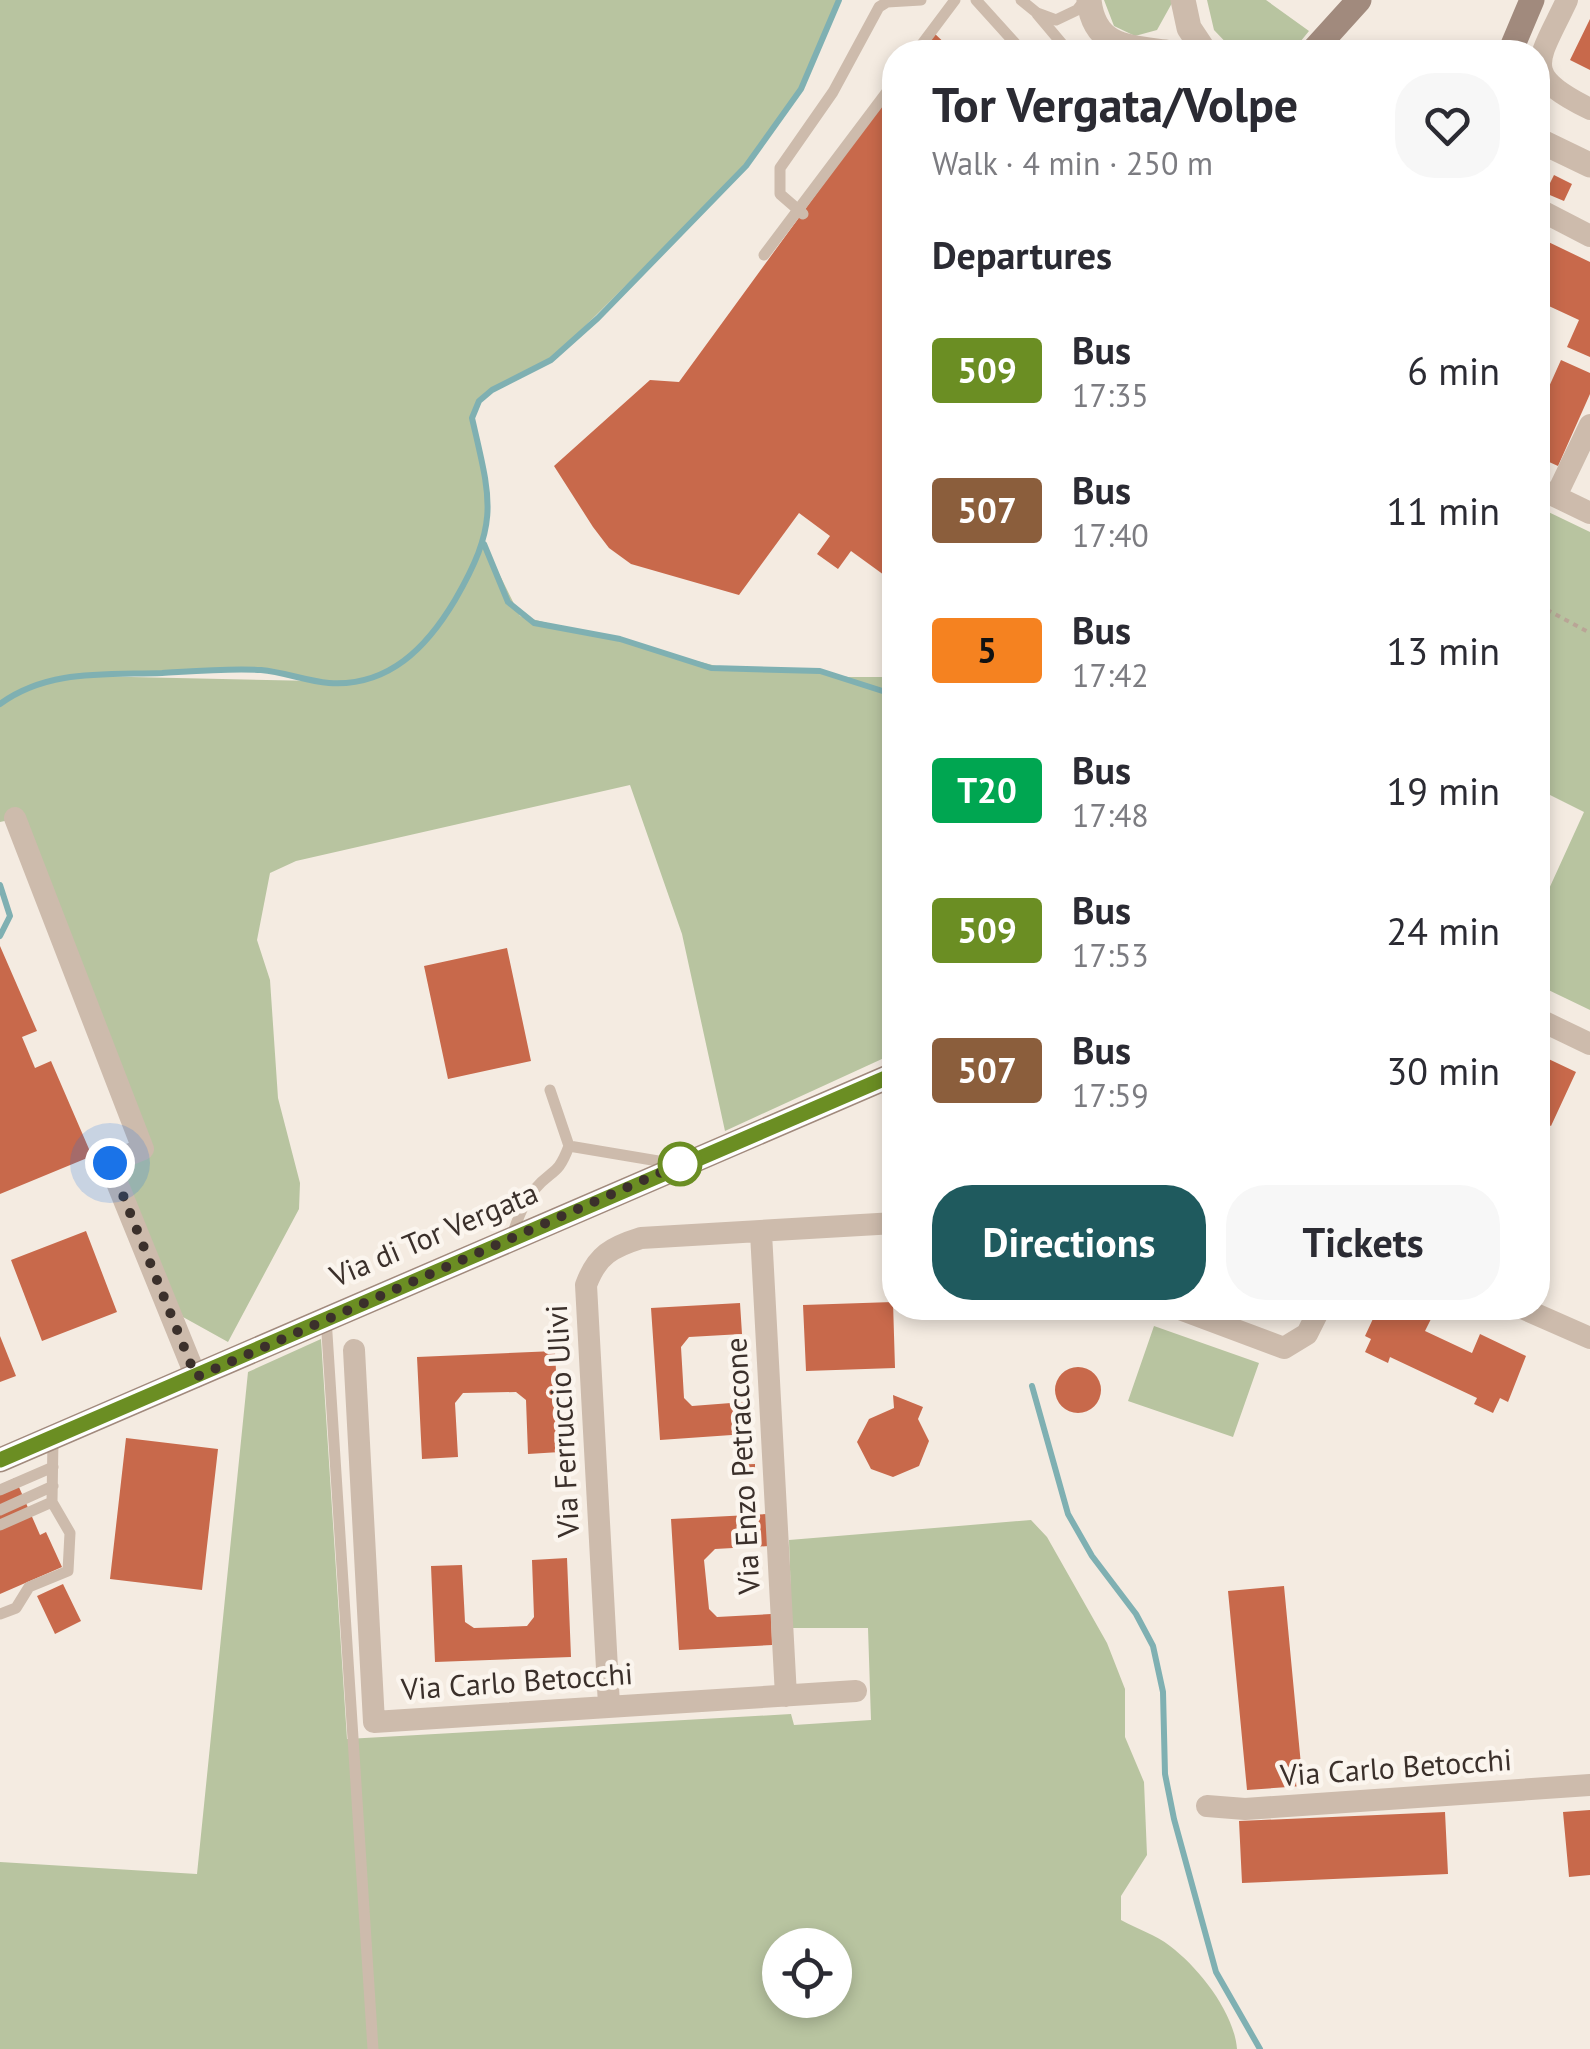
<!DOCTYPE html>
<meta charset="utf-8">
<style>
body{margin:0;font-family:"PT Sans",sans-serif;background:#f7f7f7;color:#2b2b33;height:100vh;display:flex;flex-direction:column;font-size:38px;white-space:nowrap}
*{box-sizing:border-box;margin:0}
p{font-size:32px;color:#7c7c81}
.icon{flex:none;width:55px;height:55px;fill:none;stroke:currentColor;stroke-width:2;stroke-linecap:round;stroke-linejoin:round}
.map{position:relative;flex:1;overflow:hidden}
.details{position:absolute;left:882px;top:40px;width:668px;height:1280px;display:flex;flex-direction:column;background:#fff;border-radius:40px;box-shadow:0 5px 15px #0003}
.details>*{flex:none}
.badge{padding:0 20px;border-radius:8px;font-size:35px;line-height:65px}
.buttons{position:absolute;left:762px;top:1928px;display:grid;gap:20px}
.buttons a{display:grid;place-items:center;width:90px;height:90px;border-radius:50%;background:#fff;box-shadow:0 5px 15px #0003;font-size:50px}
.you{position:absolute;width:50px;height:50px;margin:-25px;border:8px solid #fff;border-radius:50%;background:#1a73e8;box-shadow:0 0 0 15px #1a73e833}
.map>.badge{position:absolute;translate:-50% -50%;box-shadow:0 0 0 5px #fff}
h2{padding:0 50px;font-size:38px;line-height:90px}
.round{display:grid;place-items:center;flex:none;width:105px;height:105px;border-radius:40px;background:#f7f7f7}
.headline{display:flex;align-items:center;justify-content:space-between;height:170px;padding:0 50px}
h1{font-size:48px;font-weight:800;line-height:75px}
.cta{display:flex;gap:20px;margin-top:auto;padding:20px 50px}
.cta a{flex:1;height:115px;border-radius:40px;background:#1f5a5e;color:#fff;font-size:40px;font-weight:800;line-height:115px;text-align:center}
.cta a+a{background:#f7f7f7;color:#2b2b33}
ul{padding:0;list-style:none}
li{display:flex;align-items:center;gap:30px;height:140px;padding:0 50px}
li div{flex:1}
li b{display:block;font-size:38px}
li em{font-style:normal}
li .badge{min-width:110px;font-weight:700;text-align:center}
.map>svg:first-child{display:block}
</style>
<div class="map">
<svg width="1590" height="2049" viewBox="0 0 1590 2049">
<rect width="100%" height="100%" fill="#f4ebe1"/>
<path fill="#b8c4a0" fill-rule="evenodd" d="M0 0H839L801 89 746 166 551 360 492 390 475 407 472 418 490 498 484 543 520 616 736 671 802 669 848 677H895V1053L725 1131 682 934 630 785 296 861 270 873 257 940 270 980 278 1098 300 1183 299 1209 228 1342 183 1317 109 1163 142 1149 14 819 0 822ZM257 670 316 681 86 676 244 669Z
M1104 0H1172V3L1157 30 1135 36 1114 26Z
M1207 0H1266L1309 31 1292 52H1235L1214 30Z
M1538 507 1590 532V1010L1538 985V913L1584 812 1538 789Z
M1154 1326 1259 1363 1233 1437 1128 1401Z
M321 1339 347 1739 791 1714 794 1725 871 1720 868 1628H792L789 1540 1031 1520 1047 1537 1107 1643 1125 1689V1737L1144 1782 1147 1855 1121 1896V1920C1137 1929 1156 1935 1170 1946 1199 1968 1234 2012 1237 2049H0V1862L197 1874 248 1372ZM780 1945H835V2000H780Z"/>
<g fill="none" stroke-linecap="round" stroke-linejoin="round">
<path stroke="#7fb0b2" stroke-width="6" d="M484 544 508 602 534 623 620 639 711 668 820 671 895 695
M0 704C48 669 105 675 162 673 195 671 229 668 261 670 284 672 306 681 329 683 389 687 427 647 455 600 500 522 491 501 472 418L479 401 492 390 551 360 598 318 746 166 801 89 839 0
M0 885 10 916 0 936
M1032 1386 1068 1514 1092 1556 1136 1614 1153 1646 1163 1692 1165 1774 1174 1819 1216 1972 1260 2049"/>
</g>
<path fill="#c8694b" d="M1590 19V70L1570 60Z
M933 32 954 52H919Z
M895 86V583L851 551 838 569 817 554 830 536 799 513 739 595 631 564 609 548 593 527 554 466 650 380 679 382Z
M1554 175 1572 184 1564 201 1545 193Z
M1538 237 1590 262V357L1567 347 1579 320 1538 301Z
M1561 360 1590 373V394L1558 466 1538 457V398L1543 400Z
M0 946 37 1031 22 1037 35 1068 51 1061 92 1156 0 1194Z
M507 948 531 1061 448 1079 424 966Z
M1538 1054 1576 1072 1551 1126 1538 1119Z
M86 1231 117 1312 42 1341 11 1260Z
M893 1302 895 1368 806 1371 803 1305Z
M740 1303 742 1334 689 1337 681 1347 684 1398 692 1406 744 1402 746 1434 660 1440 651 1308Z
M1378 1308H1422L1434 1313 1425 1331 1472 1353 1480 1334 1526 1356 1508 1402 1500 1398 1493 1413 1474 1404 1477 1398 1390 1357 1388 1363 1365 1352 1371 1339 1365 1336Z
M0 1336 16 1376 0 1382Z
M555 1351 560 1452 528 1454 526 1400 516 1392 463 1393 455 1403 458 1457 422 1459 417 1357Z
M1055 1390a23 23 0 1 1 46 0a23 23 0 1 1-46 0Z
M893 1395 923 1407 918 1419 929 1441 919 1466 893 1477 871 1469 857 1442 869 1419 894 1408Z
M126 1438 218 1449 202 1590 110 1579Z
M755 1464V1478L731 1479 730 1465Z
M15 1478 40 1535 46 1532 62 1567 0 1594V1485Z
M767 1514 769 1546 715 1549 704 1560 709 1609 717 1617 771 1614 772 1645 679 1650 671 1519Z
M567 1558 571 1657 435 1662 431 1566 462 1565 465 1622 474 1628 527 1626 534 1617 532 1560Z
M63 1584 81 1621 55 1634 37 1596Z
M1284 1586 1303 1786 1247 1790 1228 1591Z
M1590 1810V1875L1569 1877 1563 1812Z
M1445 1812 1448 1874 1242 1883 1239 1821Z"/>
<g fill="none" stroke-linecap="round" stroke-linejoin="round">
<path stroke="#b9a596" stroke-width="4" stroke-dasharray="5 5" stroke-linecap="butt" d="M1538 605 1590 633"/>
<path stroke="#cdbbac" stroke-width="11" d="M976 0 1023 52
M1021 0 1037 13 1056 20 1077 10 1085 0
M1037 14 1069 52
M916 52 955 0
M803 214 780 194V168L833 92 879 7 887 2 921 0
M764 255 895 81
M550 1090 569 1146 676 1164
M512 1236C517 1220 523 1203 534 1190 552 1168 557 1178 569 1146
M326 1318 373 2049
M0 1490 53 1467
M0 1510 53 1486
M0 1525 52 1502 53 1439
M0 1614 16 1608 29 1587 68 1571 70 1533 52 1502"/>
<path stroke="#cdbbac" stroke-width="22" d="M1567 0C1538 62 1519 74 1590 109
M1538 209 1590 236
M1538 488 1590 513
M1556 496 1590 425
M15 818 143 1149 109 1163 196 1377
M1538 1019 1590 1044
M761 1233 786 1696
M1177 1308 1284 1348 1307 1334 1320 1308
M1522 1308 1590 1338
M354 1350 374 1722 856 1691
M609 1705 586 1285C597 1255 612 1247 641 1238L895 1223
M1207 1806 1245 1809 1590 1785"/>
<path stroke="#cdbbac" stroke-width="25" d="M1089 0C1094 47 1127 47 1165 52
M1183 0 1189 28 1205 52
M1538 140 1590 165"/>
<path stroke="#a18a7d" stroke-width="25" d="M1312 52 1359 0
M1510 52 1532 0
M0 1460 895 1074"/>
</g>
<g fill="none" stroke-linecap="round" stroke-linejoin="round">
<defs>
<path id="line" d="M0 1460 895 1074"/>
</defs>
<use href="#line" stroke="#fff" stroke-width="22"/>
<use href="#line" stroke="#6b8e23" stroke-width="15"/>
<path stroke="#3b302b" stroke-width="10" stroke-dasharray="0 18" d="M110 1163 196 1377 680 1164"/>
</g>
<circle fill="#fff" stroke="#6b8e23" stroke-width="5" cx="680" cy="1164" r="20"/>
<g text-anchor="middle" stroke-width="9" stroke-linejoin="round" paint-order="stroke">
<g font-size="30" fill="#3b302b" stroke="#fbf5ee">
<text transform="translate(434 1235) rotate(-23)" y="10">Via di Tor Vergata</text>
<text transform="translate(563 1421) rotate(-93)" y="10">Via Ferruccio Ulivi</text>
<text transform="translate(743 1466) rotate(-93)" y="10">Via Enzo Petraccone</text>
<text transform="translate(517 1682) rotate(-4)" y="10">Via Carlo Betocchi</text>
<text transform="translate(1396 1768) rotate(-4)" y="10">Via Carlo Betocchi</text>
</g>
</g>
</svg>
<div class="buttons">
<a><svg class="icon" aria-label="locate" viewBox="0 0 24 24"><circle cx="12" cy="12" r="6"/><path d="M12 2v4M12 18v4M2 12h4M18 12h4"/></svg></a>
</div>
<div class="you" style="left:110px;top:1163px"></div>
<section class="details">
<div class="headline"><div><h1>Tor Vergata/Volpe</h1><p>Walk · 4 min · 250 m</p></div><a class="round"><svg class="icon" aria-label="heart" viewBox="0 0 24 24"><path d="M12 20l-8-8c-3-5 5-10 8-4 3-6 11-1 8 4z"/></svg></a></div>
<h2>Departures</h2>
<ul>
<li><span class="badge" style="background:#6b8e23;color:#fff">509</span><div><b>Bus</b><p>17:35</p></div><em>6 min</em></li>
<li><span class="badge" style="background:#8b5e3c;color:#fff">507</span><div><b>Bus</b><p>17:40</p></div><em>11 min</em></li>
<li><span class="badge" style="background:#f58220;color:#111">5</span><div><b>Bus</b><p>17:42</p></div><em>13 min</em></li>
<li><span class="badge" style="background:#00a651;color:#fff">T20</span><div><b>Bus</b><p>17:48</p></div><em>19 min</em></li>
<li><span class="badge" style="background:#6b8e23;color:#fff">509</span><div><b>Bus</b><p>17:53</p></div><em>24 min</em></li>
<li><span class="badge" style="background:#8b5e3c;color:#fff">507</span><div><b>Bus</b><p>17:59</p></div><em>30 min</em></li>
</ul>
<div class="cta"><a>Directions</a><a>Tickets</a></div>
</section>
</div>
